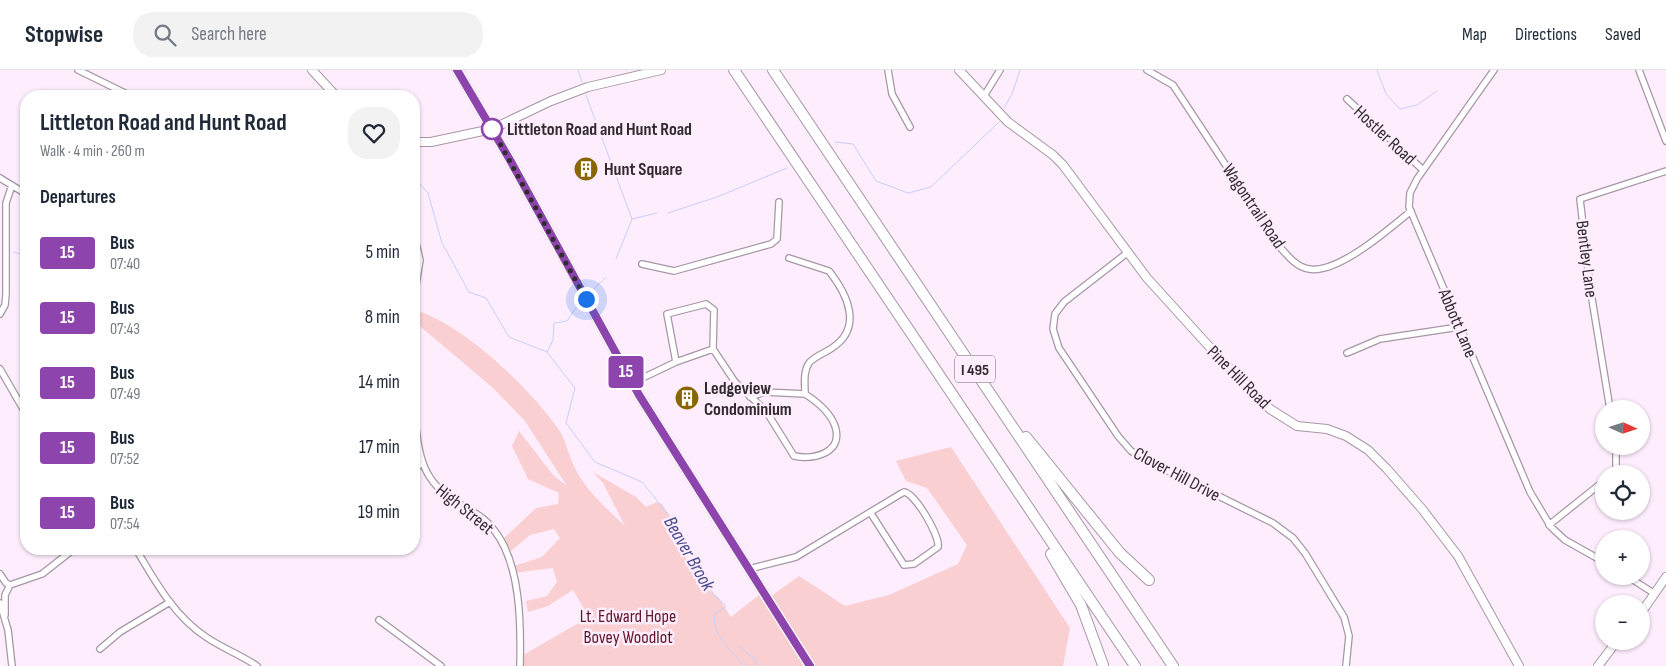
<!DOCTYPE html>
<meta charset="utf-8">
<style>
body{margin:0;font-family:"Sofia Sans Condensed",sans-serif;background:#f2f2f3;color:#1f2937;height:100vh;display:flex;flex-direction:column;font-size:19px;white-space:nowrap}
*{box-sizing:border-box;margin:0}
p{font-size:16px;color:#747a83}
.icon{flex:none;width:28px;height:28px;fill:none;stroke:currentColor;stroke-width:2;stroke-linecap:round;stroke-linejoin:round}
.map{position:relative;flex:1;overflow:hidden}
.details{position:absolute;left:20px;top:20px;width:400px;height:465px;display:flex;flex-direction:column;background:#fff;border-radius:20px;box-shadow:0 1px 4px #0004}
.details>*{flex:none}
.badge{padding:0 10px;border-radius:4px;font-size:18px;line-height:32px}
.needle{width:32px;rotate:93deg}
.buttons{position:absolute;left:1595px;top:330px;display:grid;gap:10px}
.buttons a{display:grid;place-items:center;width:55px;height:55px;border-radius:50%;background:#fff;box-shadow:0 1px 4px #0004;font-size:25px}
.you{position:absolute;width:25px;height:25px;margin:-12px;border:4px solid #fff;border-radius:50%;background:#1a73e8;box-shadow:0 0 0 8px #1a73e833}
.map>.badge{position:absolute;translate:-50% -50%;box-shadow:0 0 0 2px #fff}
h2{padding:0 20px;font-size:19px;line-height:45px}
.round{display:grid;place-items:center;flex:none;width:52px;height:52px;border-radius:20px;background:#f2f2f3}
.head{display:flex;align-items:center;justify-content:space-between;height:85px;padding:0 20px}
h1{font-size:24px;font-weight:700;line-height:38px}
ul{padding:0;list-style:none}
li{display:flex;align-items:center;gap:15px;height:65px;padding:0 20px}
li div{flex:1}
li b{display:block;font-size:19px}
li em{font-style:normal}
li .badge{min-width:55px;font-weight:700;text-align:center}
header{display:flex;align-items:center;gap:30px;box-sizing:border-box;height:70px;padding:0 25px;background:#fff;border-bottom:1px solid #e0e1e3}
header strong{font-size:24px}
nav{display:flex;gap:28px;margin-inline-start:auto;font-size:18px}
.search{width:350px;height:45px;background:#f2f2f3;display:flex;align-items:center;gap:12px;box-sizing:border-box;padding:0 18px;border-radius:20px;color:#747a83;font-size:19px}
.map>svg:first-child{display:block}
</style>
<header>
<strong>Stopwise</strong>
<div class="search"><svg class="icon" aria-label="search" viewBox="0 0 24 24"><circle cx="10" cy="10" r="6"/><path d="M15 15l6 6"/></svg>Search here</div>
<nav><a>Map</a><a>Directions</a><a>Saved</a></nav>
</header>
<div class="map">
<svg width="1666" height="596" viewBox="0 0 1666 596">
<rect width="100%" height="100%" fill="#fdedfd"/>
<path fill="#facfd2" d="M414 240C461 252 531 319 559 360 567 372 569 389 577 402 588 422 608 440 625 456L603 413 593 402 636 427 646 437 657 432 662 434 670 448 668 462 684 481 688 493 700 498 706 518 718 527 731 547 759 525 804 596H520V587L589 547 573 520 548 536 528 542 526 531 547 526 557 512 553 498 513 503 511 497 542 487 560 468 554 459 530 465 507 484 501 471 536 438 558 434 559 423 528 409 512 376 519 361 553 405 567 416 525 351 493 318 414 251Z
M951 377 1070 558 1063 596H815L771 526 799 506 845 536 889 525 958 494 967 475 927 418 906 411 896 391Z"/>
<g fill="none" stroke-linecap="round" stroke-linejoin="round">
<path stroke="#c8cefa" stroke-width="1" d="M578 0 582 12
M1377 0 1386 24 1400 39 1417 35 1437 21
M586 25 632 149
M1004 38 1012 24 1020 0
M835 72 853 74 876 111 908 123 931 117 999 52
M414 107 428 123 442 173 469 222 486 228 509 267 547 282 575 318 566 353 595 392 642 412 677 455 701 495 713 524 725 535V538L715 543C711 565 731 581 745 596
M668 143 717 127 787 98
M14 182 26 186
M616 189 632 149 657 143
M590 223 606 207
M547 282 553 270 554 253 567 251 580 232
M739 576 749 585 757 589 755 596"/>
<defs>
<path id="street" d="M78 0 131 26
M888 0 892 24 910 57
M1147 0 1173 15 1279 176C1287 185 1296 197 1309 199 1338 204 1389 159 1411 141
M1494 0 1417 109 1410 123 1409 137 1530 422 1551 457 1565 470 1604 492
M1639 0 1666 71
M984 26 1000 0
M1347 29 1423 100
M0 108 26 124
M414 165 420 190 414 227
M1127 183 1064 232 1055 244 1053 259 1059 278 1118 366 1131 381 1144 389 1273 453 1293 468 1305 483 1344 547 1349 566 1346 596
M642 194 674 201 771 174 777 169 779 132
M0 244 5 235 6 224V133L12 115
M713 279 735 312 766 341 794 386C814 390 844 383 835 356 830 342 816 331 805 324 805 314 803 302 809 293 815 286 825 283 832 278 863 258 848 225 829 201L789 188
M1347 283 1380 269 1459 257
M0 299 26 344
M632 313 676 292 667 244 706 234 714 240 713 279 676 292
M750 327 765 322 805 324
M1610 339 1590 217 1580 129 1666 101
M414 342C419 381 419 409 455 431 469 440 484 446 494 460 521 494 521 555 520 596
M414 401 422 392
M1612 404 1616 398V376
M1549 455 1604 411
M136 479C155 511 174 546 206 567 222 578 241 585 257 596
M749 499 796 487 902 423 904 422C915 423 940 466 938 477L914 494 904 495 870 442
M0 504 6 513 10 515
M1627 506 1655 524
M0 533 8 560 12 596
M5 545V525L10 515 42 504 74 479
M379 550 441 596
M100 579 120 562 170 532"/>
<path id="secondary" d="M312 0 336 26
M959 0 1008 52 1053 85 1063 95 1147 208 1225 294 1270 339 1297 356 1327 359 1346 366 1368 380 1387 399 1422 439 1458 486 1519 596
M414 72H431L492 59 551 31 588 17 661 0
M1641 543 1666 507
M1598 596 1617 571"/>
<path id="primary" d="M457 0 510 90 639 325 810 596"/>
<path id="highway" d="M734 0 1135 596
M773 0 1173 596
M1026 367 1120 483 1149 510
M1051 484 1081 535 1103 595"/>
</defs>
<use href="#street" stroke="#a697a6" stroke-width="8"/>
<use href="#secondary" stroke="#a697a6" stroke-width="10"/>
<use href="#primary" stroke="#a697a6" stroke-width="11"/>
<use href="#highway" stroke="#a697a6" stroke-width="12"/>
<use href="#street" stroke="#fff" stroke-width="5.5"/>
<use href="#secondary" stroke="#fff" stroke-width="8"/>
<use href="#primary" stroke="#fff" stroke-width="9"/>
<use href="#highway" stroke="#fff" stroke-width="10"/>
</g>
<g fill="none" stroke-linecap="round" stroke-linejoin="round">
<defs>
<path id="line" d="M457 0 510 90 639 325 810 596"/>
</defs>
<use href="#line" stroke="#fff" stroke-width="11"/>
<use href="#line" stroke="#8e44ad" stroke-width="8"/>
<path stroke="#312b30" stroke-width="5" stroke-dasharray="0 9" d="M492 59 586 229"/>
</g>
<defs>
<symbol id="building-disc" viewBox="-11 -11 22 22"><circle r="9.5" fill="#8a6503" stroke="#fdedfd"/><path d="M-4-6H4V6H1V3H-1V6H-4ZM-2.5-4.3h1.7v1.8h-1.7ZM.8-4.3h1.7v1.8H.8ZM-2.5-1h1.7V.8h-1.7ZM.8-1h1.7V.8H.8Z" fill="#fff"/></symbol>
</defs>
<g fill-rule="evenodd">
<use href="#building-disc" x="572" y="85" width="28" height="28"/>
<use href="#building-disc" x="673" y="314" width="28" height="28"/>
</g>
<circle fill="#fff" stroke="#8e44ad" stroke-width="2.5" cx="492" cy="59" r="10"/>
<g text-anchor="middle" stroke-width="5" stroke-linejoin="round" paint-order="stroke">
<rect fill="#fdedfd" stroke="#6e656e" stroke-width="1" x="955" y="285.5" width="40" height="27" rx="4"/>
<g font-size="16" font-weight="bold" fill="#312b30">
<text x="975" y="305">I 495</text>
</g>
<g font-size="18" font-weight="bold" fill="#312b30" stroke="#fdedfd" text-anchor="start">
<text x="507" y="65">Littleton Road and Hunt Road</text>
</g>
<g font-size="18" fill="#312b30" stroke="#fdedfd">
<text transform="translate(1385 65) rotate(43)" y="6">Hostler Road</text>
<text transform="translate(1254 136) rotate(56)" y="6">Wagontrail Road</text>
<text transform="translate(1587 189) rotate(83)" y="6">Bentley Lane</text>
<text transform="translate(1458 253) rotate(67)" y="6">Abbott Lane</text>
<text transform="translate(1239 307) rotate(45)" y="6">Pine Hill Road</text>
<text transform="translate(1177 404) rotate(28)" y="6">Clover Hill Drive</text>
<text transform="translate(465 439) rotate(39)" y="6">High Street</text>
</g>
<g font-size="18" font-weight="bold" fill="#312b30" stroke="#fdedfd" text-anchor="start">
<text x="604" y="105">Hunt Square</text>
<text x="704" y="324">Ledgeview<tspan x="704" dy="21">Condominium</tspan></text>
</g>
<g font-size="18" fill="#611526" stroke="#fdedfd">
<text x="628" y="552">Lt. Edward Hope<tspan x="628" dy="21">Bovey Woodlot</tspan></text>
</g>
<g font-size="19" font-style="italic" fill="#484b8d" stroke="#fdedfd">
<text transform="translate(690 483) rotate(60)" y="7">Beaver Brook</text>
</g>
</g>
</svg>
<div class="buttons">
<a><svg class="needle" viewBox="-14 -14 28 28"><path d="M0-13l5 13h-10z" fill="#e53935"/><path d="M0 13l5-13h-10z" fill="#747a83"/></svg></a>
<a><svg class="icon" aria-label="locate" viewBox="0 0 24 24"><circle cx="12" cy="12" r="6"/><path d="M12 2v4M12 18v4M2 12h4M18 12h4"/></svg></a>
<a>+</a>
<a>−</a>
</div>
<div class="you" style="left:586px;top:229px"></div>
<b class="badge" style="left:626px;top:302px;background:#8e44ad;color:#fff">15</b>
<section class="details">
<div class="head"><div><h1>Littleton Road and Hunt Road</h1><p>Walk · 4 min · 260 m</p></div><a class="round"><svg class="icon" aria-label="heart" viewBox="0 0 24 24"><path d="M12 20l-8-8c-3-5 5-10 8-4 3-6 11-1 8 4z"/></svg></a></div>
<h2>Departures</h2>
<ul>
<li><span class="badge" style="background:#8e44ad;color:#fff">15</span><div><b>Bus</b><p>07:40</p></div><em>5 min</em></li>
<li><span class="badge" style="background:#8e44ad;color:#fff">15</span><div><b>Bus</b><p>07:43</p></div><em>8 min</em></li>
<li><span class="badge" style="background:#8e44ad;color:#fff">15</span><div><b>Bus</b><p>07:49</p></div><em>14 min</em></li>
<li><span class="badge" style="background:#8e44ad;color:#fff">15</span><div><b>Bus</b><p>07:52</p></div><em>17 min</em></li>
<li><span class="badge" style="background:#8e44ad;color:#fff">15</span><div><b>Bus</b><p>07:54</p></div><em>19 min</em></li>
</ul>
</section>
</div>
